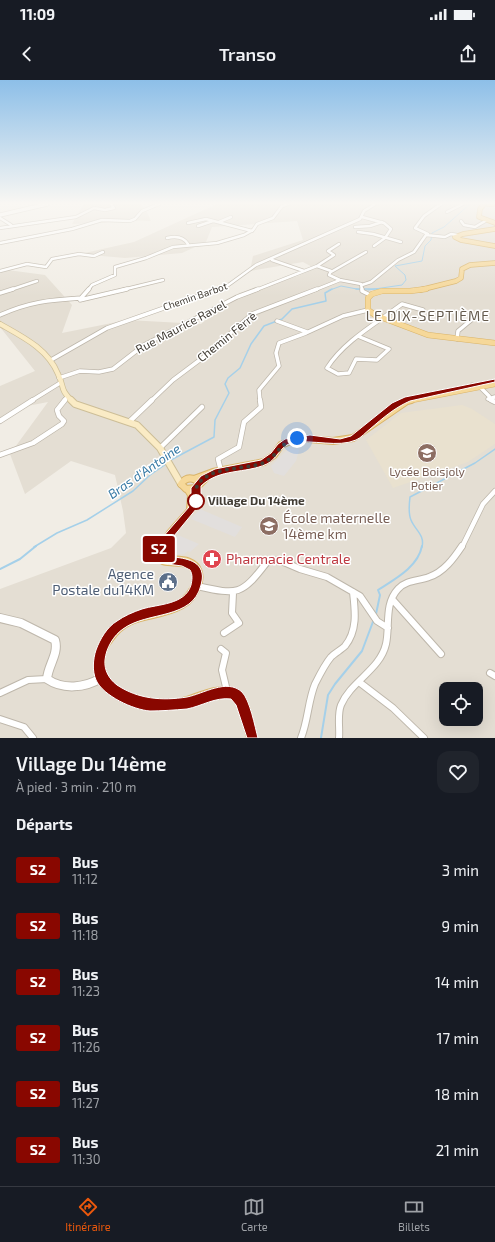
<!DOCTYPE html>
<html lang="fr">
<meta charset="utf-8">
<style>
body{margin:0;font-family:"Exo 2",sans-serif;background:#20242c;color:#f1f3f6;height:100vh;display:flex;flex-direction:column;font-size:15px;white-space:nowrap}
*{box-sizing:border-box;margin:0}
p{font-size:13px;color:#9ea1a6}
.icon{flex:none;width:22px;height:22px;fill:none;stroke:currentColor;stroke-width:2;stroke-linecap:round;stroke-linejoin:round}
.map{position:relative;height:658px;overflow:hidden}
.drawer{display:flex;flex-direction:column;background:#171b24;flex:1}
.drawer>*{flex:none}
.badge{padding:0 8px;border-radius:3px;font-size:14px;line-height:26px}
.controls{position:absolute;left:439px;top:602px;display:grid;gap:8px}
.controls a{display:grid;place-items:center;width:44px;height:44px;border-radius:8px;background:#171b24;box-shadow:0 4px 16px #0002;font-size:20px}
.you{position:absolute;width:20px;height:20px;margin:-10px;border:3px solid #fff;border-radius:50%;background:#1a73e8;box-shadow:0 0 0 6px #1a73e833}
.map>.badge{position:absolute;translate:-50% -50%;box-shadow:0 0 0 2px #fff}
h2{padding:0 16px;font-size:15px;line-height:36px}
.round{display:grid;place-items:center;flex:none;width:42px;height:42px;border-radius:12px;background:#20242c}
.summary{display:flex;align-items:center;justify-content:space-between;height:68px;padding:0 16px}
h1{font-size:19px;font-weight:600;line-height:30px}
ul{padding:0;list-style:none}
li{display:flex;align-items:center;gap:12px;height:56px;padding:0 16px}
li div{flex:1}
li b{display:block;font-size:15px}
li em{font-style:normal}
li .badge{min-width:44px;font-weight:700;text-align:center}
.status{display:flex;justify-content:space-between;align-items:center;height:28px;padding:0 20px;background:#171b24;direction:ltr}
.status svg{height:11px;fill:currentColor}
header{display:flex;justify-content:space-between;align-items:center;height:52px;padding:0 16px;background:#171b24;font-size:18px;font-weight:600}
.tab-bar{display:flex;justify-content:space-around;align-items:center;height:56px;border-top:1px solid #363941;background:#171b24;font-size:11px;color:#9ea1a6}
.tab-bar a{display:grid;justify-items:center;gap:2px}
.tab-bar .current{color:#ea580c}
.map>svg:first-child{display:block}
</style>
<div class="status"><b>11:09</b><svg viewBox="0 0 49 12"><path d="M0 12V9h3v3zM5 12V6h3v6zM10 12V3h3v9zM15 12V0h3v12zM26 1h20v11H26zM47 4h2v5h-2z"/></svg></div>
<header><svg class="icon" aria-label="back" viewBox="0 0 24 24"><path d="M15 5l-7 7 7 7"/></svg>Transo<svg class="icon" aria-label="share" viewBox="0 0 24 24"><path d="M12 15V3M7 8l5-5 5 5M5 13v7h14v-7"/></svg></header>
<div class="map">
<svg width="495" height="658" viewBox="0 0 495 658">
<rect width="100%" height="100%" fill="#f1ede5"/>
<path fill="#e4ded3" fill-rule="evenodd" d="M84 124H139L146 130 151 141 124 140 101 143 72 144Z
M217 124H495V658H0V509L111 468 126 453 123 431 115 395 71 381 25 414 10 374 48 322 22 327 0 340V306L35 291 0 247V189L45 195 72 225 62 253 127 240 201 244 239 213 298 196 314 188 303 182 250 191 253 176 303 160 297 141 212 147 206 162 182 173 125 178 80 174 134 162ZM446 609H476V639H446Z"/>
<path fill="#e9e1cf" d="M462 325 472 329 495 344V364L468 382 393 408 366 360 401 333Z"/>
<path fill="#e2dfdd" d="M289 368 299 370 296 381 284 396 274 393 271 386Z
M200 429 242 447 235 457 191 439Z
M178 455 199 464 190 472 188 471 184 474 172 475 168 473 167 468Z"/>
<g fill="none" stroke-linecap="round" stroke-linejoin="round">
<path stroke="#a5d0e9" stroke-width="1" d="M330 210 341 206 362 210
M368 210 402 205 406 200 405 195 395 186 422 181 425 166 431 160 432 153 444 147 470 124"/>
<path stroke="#a5d0e9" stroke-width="1.5" d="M356 209H378
M169 381 214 357 215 340 229 313 225 304 228 298 240 288 251 264 264 246 282 239 292 229 326 221 325 213 332 209
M34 467 57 453 87 440 133 411 150 395 166 384
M422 467C425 455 415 450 411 440 408 433 409 425 410 417L475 383 495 369"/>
<path stroke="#a5d0e9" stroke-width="2" d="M0 489 20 479 36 466
M376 534 380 515 378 510C395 499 418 487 422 466
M321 658 328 615 335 604 362 571 374 539"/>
<defs>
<path id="minor-far3" d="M447 132 463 124
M362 137 384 143 391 149 385 158 374 166
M0 138 11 145
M461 141 464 145 475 147 487 140
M219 142 231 137
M188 143 206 139 252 151
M198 146 213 141
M355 147 370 146 382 142
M0 148 76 137 94 128 105 130 114 128 111 124
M358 152 373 154 401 162
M428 154 415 148 424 136 441 124
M167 158C175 156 183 156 188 164
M0 163 72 149 102 140 130 141 135 139 142 131 159 124
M339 164 328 171 334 175 317 186 331 191 329 195 340 200 361 204 362 210
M272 180 304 191
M0 191 27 184 46 187 52 179 79 174 94 176 103 172
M331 192 366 172
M362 205 371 202 398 180 414 172 426 155 445 157 451 154 457 155
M10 210 37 201
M88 210 92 205 115 195V187L146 178 173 167 217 163 244 155 253 150 257 144 273 138 282 126 288 124
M122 210 163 200
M215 210 227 206 256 185 360 139 364 131 375 124
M256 210 317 186
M315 210 340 200"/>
<path id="minor-far2" d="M362 209V211L370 215
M0 213 13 209
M80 220 127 209
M0 235C29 222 49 220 81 218L89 209
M277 241 307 252
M360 257 389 269 377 280 356 279 349 293 338 294 327 288C344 261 377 243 402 224L423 230
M457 259 458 251 476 236
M51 280 107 248 218 209
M59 298 80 291 99 292 113 289 144 265 237 217 258 209
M472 305 480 307 489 316
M31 321 60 303
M64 321 67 317
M151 321 173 300 205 276 252 234 317 209
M260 321 259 310 279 286 276 273 279 263 306 253 343 236 368 230
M493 321 488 319 495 317"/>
<path id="minor-far1" d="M491 320 495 322
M0 341 33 320
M130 341 152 320
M160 368 202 327
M0 375 33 363 62 344 64 341 59 336 57 330 65 320
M221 391 218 379 239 367 244 342 261 327 260 320
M462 467 483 424 495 411"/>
<path id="minor" d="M197 506C238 515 241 516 267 482L279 480 300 489 327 497 360 516 377 541 388 548
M392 519 441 574
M224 553 239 543 232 533 233 513
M221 569 226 573 222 590 227 611
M490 593 495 596
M359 602 393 628 424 658
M0 613 28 600 47 599
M0 639 24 647 33 658
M301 658C308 641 308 621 315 604 319 596 325 584 331 577 335 573 341 570 345 566 358 550 355 530 353 512
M339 658C340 647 337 635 341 625 351 601 380 590 386 564 390 546 384 524 398 509 406 500 419 501 429 497 444 492 454 478 462 466"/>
<path id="tertiary-far1" d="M0 135 47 124"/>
<path id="tertiary" d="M0 538 21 543 55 560C59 574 48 585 47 599 63 610 85 608 101 598"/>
<path id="secondary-far1" d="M0 244C23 257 48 269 58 294 65 308 59 308 72 321"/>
<path id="secondary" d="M71 320 75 324 137 345 160 368 181 404"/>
<path id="primary-far3" d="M484 124 480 129 479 137 495 143
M488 124H493
M495 149 463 154 455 157 461 160 495 166
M420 210 456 201 461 198 462 189 470 185 495 183"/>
<path id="primary-far2" d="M426 209 410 211H382L372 214 368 218V230L375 235 428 255 495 263
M407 321 495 304"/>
<path id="primary-far1" d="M194 399 213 392 264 382 274 375 281 365 297 358 333 361 353 358 407 321 411 320
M198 404 196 400C190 397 185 398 181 404L186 409 196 408 208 396
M188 410 191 415 190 430
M161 467 170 453 193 427 196 408"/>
<path id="primary" d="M161 466 160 474 164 480C172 482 180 480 188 483 208 491 194 517 181 524 154 539 129 529 109 558 102 566 99 575 100 586 100 599 106 606 117 612 136 623 157 626 178 624 195 621 221 604 237 616 248 625 247 645 252 658"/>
</defs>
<use href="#minor-far3" stroke="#beb7ab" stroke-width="4"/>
<use href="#minor-far2" stroke="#beb7ab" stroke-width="5"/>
<use href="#minor-far1" stroke="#beb7ab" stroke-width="6"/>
<use href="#minor" stroke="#beb7ab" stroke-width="8"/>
<use href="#tertiary-far1" stroke="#beb7ab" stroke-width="5"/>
<use href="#tertiary" stroke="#beb7ab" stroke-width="10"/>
<use href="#secondary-far1" stroke="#cdbe97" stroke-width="6"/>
<use href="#secondary" stroke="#cdbe97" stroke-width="8"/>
<use href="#primary-far3" stroke="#d9b46a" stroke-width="5.5"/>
<use href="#primary-far2" stroke="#d9b46a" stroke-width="6"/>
<use href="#primary-far1" stroke="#d9b46a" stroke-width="8"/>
<use href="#primary" stroke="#d9b46a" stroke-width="11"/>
<use href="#minor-far3" stroke="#fff" stroke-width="2.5"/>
<use href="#minor-far2" stroke="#fff" stroke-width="3.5"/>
<use href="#minor-far1" stroke="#fff" stroke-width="4.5"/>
<use href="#minor" stroke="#fff" stroke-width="6"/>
<use href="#tertiary-far1" stroke="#fff" stroke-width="3.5"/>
<use href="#tertiary" stroke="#fff" stroke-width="8"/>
<use href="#secondary-far1" stroke="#faebc5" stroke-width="4.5"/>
<use href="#secondary" stroke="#faebc5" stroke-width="6"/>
<use href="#primary-far3" stroke="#f6d899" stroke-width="4"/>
<use href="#primary-far2" stroke="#f6d899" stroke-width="5"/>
<use href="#primary-far1" stroke="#f6d899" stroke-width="6"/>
<use href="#primary" stroke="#f6d899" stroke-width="9"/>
</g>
<linearGradient id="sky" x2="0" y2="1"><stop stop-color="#8dbfe8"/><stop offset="0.57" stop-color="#f9f7f3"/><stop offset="1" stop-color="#f9f7f3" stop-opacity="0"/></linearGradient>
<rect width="495" height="216" fill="url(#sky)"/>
<path fill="#890700" stroke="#fff" d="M495 299V302L410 321C394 328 383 338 370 349 366 352 361 358 356 360 338 368 313 359 292 363 281 365 277 379 267 384 245 394 220 388 201 406V421L197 428 164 468 167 476C179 478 199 478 202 493 203 497 202 501 201 505 193 540 147 531 123 549 114 555 106 568 105 580 104 590 109 599 117 605 138 619 162 621 187 617 203 614 227 598 242 612 250 620 255 647 258 658H247L236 625 231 619C215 617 202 626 187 629 175 630 161 631 150 631 134 630 103 616 96 600 92 591 93 579 96 570 100 559 107 547 117 541 124 536 133 532 142 529 158 524 185 525 191 505 192 500 193 495 190 490L182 486 160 483 154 473V467L189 427 191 421V408L201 396 215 389 261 380 271 373 278 364 285 359 310 355 340 359 351 356 392 323 405 317Z"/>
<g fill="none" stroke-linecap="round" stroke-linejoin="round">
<path stroke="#423d35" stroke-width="4" stroke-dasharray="0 7.2" d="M196 421V408C198 405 200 401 203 399 220 386 244 390 263 383 278 376 278 364 297 358"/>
</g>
<defs>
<symbol id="school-disc" viewBox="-11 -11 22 22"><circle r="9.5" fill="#8d6e63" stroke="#fff"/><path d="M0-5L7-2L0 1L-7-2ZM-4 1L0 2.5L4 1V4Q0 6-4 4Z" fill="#fff"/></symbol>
<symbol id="pharmacy-disc" viewBox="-11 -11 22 22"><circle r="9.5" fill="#e0444e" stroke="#fff"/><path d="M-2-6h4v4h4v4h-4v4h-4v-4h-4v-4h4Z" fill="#fff"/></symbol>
<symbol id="civic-disc" viewBox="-11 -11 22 22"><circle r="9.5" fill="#5c6f8a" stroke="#fff"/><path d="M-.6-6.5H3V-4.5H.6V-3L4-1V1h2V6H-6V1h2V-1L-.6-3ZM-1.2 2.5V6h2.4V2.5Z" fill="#fff"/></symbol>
</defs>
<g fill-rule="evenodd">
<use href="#school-disc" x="416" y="362" width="22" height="22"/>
<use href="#school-disc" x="258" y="435" width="22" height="22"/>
<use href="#pharmacy-disc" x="201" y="468" width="22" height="22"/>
<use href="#civic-disc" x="157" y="491" width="22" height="22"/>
</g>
<circle fill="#fff" stroke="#890700" stroke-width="2" cx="196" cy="421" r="8"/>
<g text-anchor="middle" stroke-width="3" stroke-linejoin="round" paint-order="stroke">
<g font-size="10" fill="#423d35" stroke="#fff">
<text transform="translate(195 216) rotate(-19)" y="4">Chemin Barbot</text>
</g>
<g font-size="12" fill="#423d35" stroke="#fff">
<text transform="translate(181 247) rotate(-28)" y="4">Rue Maurice Ravel</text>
<text transform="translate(227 257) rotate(-39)" y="4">Chemin Fèrrè</text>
</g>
<g font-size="12" fill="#785e54" stroke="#fff">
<text x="427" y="396">Lycée Boisjoly<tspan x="427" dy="14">Potier</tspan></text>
</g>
<g font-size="12" font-weight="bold" fill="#423d35" stroke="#fff" text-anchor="start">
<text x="208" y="425">Village Du 14ème</text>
</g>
<g font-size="13" font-style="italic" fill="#377aa5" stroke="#fff">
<text transform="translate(144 391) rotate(-35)" y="5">Bras d'Antoine</text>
</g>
<g font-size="14" letter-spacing="1" fill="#645a4d" stroke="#fff">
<text x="428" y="241">LE DIX-SEPTIÈME</text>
</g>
<g font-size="14" fill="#785e54" stroke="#fff" text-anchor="start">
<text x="283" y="443">École maternelle<tspan x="283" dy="16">14ème km</tspan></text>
</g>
<g font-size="14" fill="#be3a42" stroke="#fff" text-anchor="start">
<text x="226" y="484">Pharmacie Centrale</text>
</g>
<g font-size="14" fill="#4e5e75" stroke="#fff" text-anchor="end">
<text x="154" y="499">Agence<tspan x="154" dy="16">Postale du14KM</tspan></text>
</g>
</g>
</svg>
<div class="controls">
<a><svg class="icon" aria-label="locate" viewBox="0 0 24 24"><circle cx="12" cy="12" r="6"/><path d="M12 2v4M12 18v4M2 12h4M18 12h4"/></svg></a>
</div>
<div class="you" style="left:297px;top:358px"></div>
<b class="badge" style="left:159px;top:469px;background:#890700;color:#fff">S2</b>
</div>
<section class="drawer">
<div class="summary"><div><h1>Village Du 14ème</h1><p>À pied · 3 min · 210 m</p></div><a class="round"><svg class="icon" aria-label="heart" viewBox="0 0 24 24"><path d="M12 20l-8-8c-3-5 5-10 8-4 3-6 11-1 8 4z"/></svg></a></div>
<h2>Départs</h2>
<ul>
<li><span class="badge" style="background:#890700;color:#fff">S2</span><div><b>Bus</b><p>11:12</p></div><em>3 min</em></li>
<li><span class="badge" style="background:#890700;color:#fff">S2</span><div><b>Bus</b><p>11:18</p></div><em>9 min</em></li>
<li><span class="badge" style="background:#890700;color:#fff">S2</span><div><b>Bus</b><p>11:23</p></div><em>14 min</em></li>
<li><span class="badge" style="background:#890700;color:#fff">S2</span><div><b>Bus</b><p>11:26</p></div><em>17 min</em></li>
<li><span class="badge" style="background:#890700;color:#fff">S2</span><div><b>Bus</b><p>11:27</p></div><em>18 min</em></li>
<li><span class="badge" style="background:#890700;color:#fff">S2</span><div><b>Bus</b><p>11:30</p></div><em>21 min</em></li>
</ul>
</section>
<nav class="tab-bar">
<a class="current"><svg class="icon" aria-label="directions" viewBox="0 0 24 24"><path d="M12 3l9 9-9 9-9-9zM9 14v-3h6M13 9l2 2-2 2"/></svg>Itinéraire</a>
<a><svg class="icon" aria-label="map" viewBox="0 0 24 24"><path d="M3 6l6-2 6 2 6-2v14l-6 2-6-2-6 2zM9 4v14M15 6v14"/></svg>Carte</a>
<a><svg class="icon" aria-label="tickets" viewBox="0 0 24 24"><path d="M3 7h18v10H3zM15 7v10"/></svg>Billets</a>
</nav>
